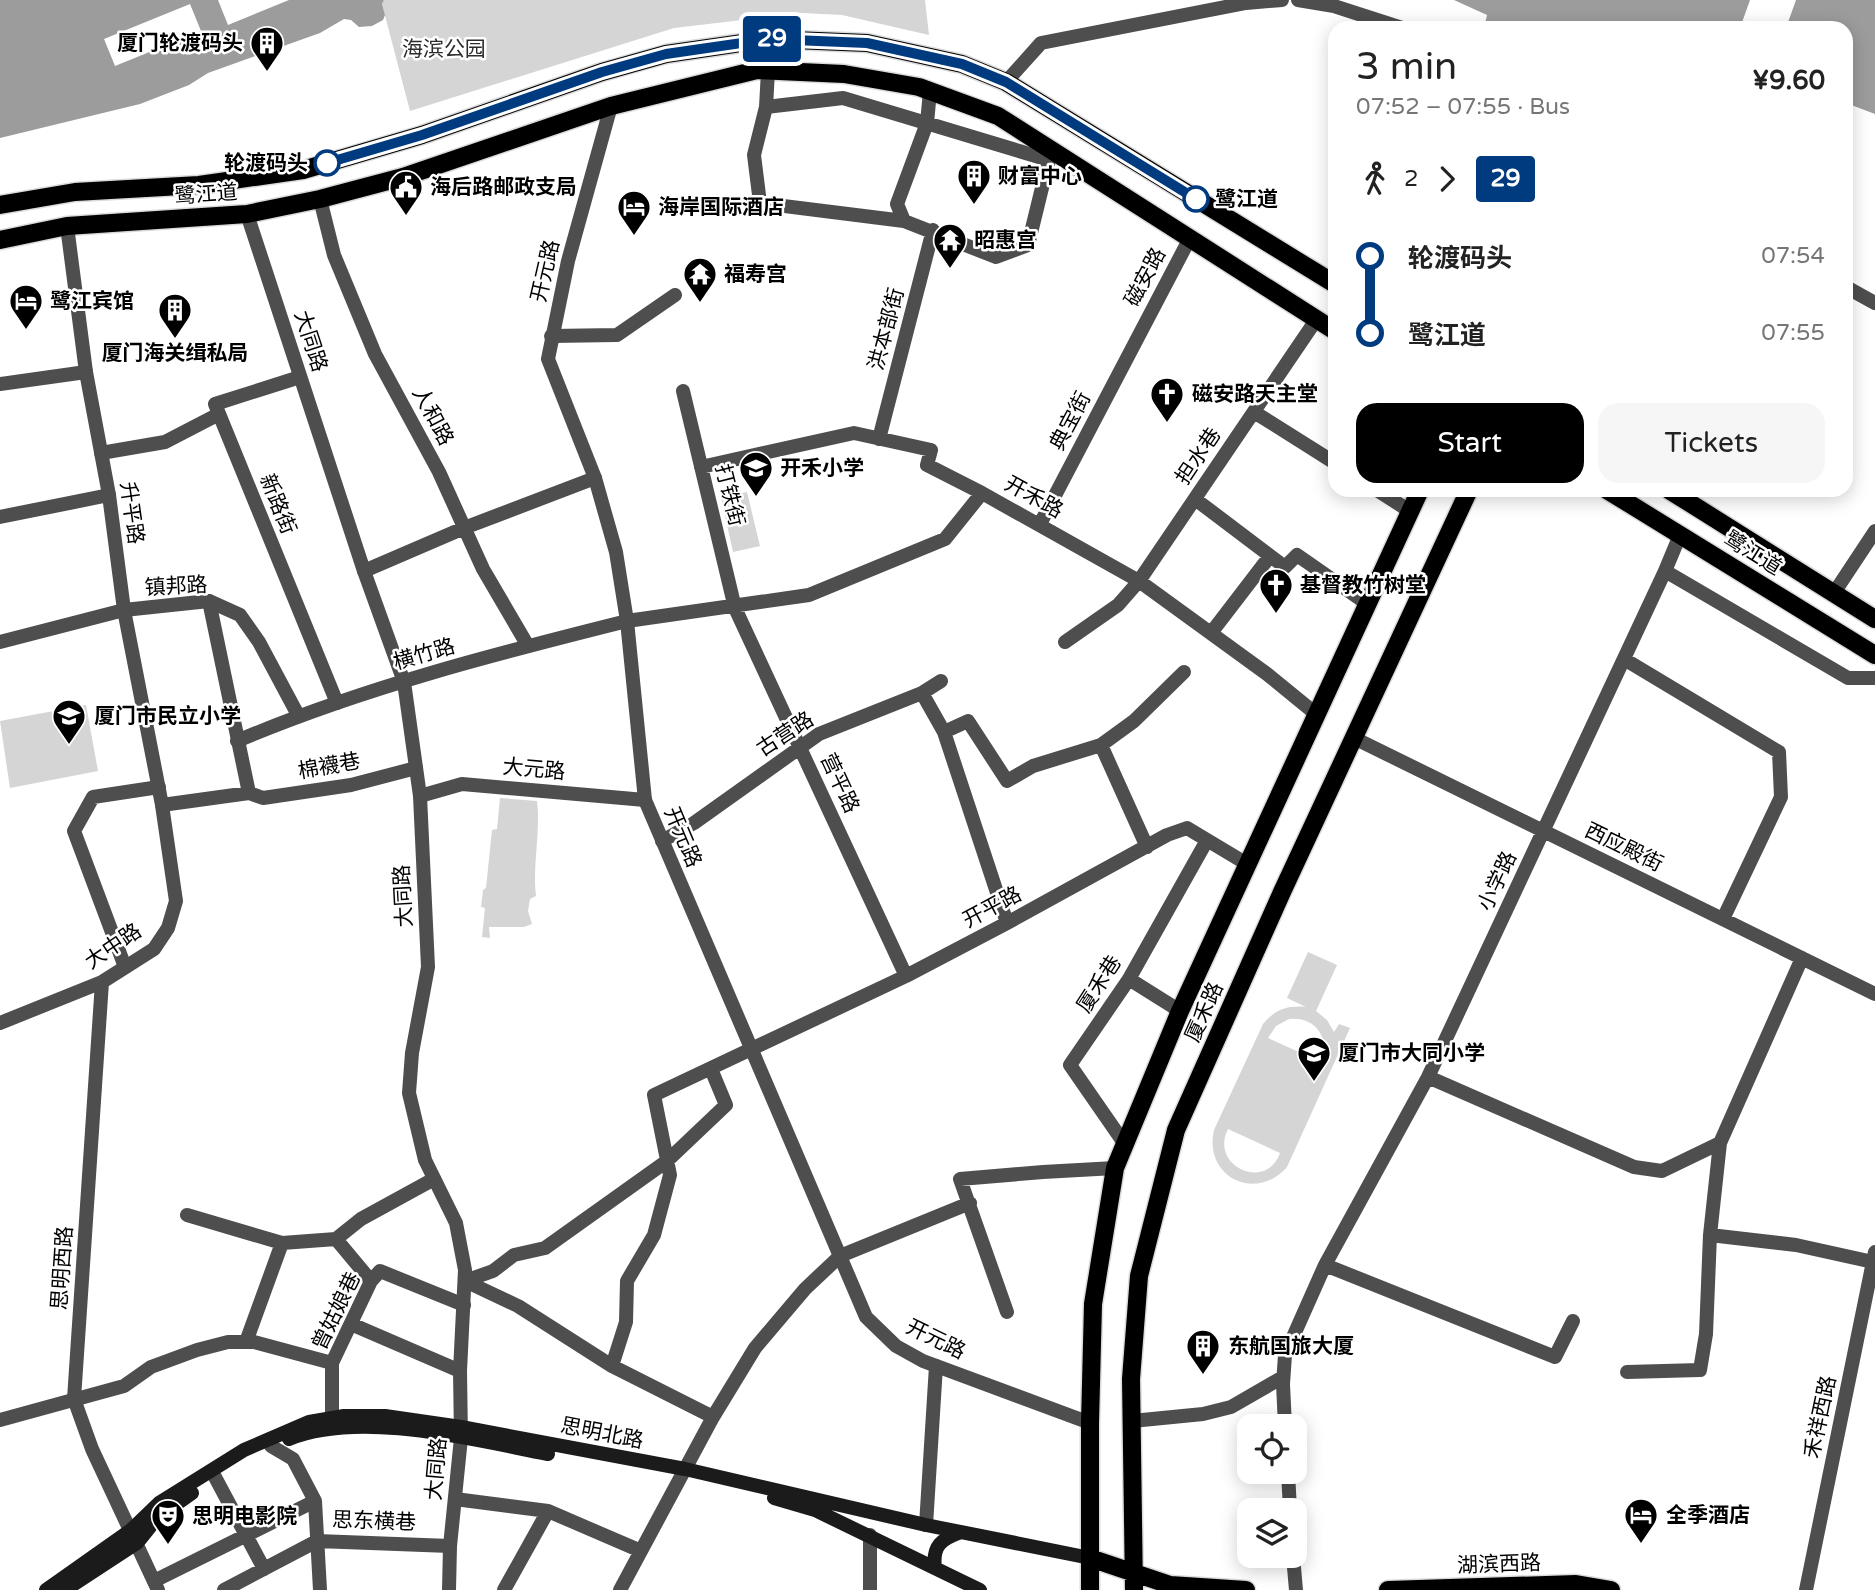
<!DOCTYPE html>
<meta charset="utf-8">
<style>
body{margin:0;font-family:"Varela Round","Noto Sans SC",sans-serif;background:#f6f6f6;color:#222;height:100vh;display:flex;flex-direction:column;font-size:26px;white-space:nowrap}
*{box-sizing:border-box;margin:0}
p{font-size:23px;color:#767676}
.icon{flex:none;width:38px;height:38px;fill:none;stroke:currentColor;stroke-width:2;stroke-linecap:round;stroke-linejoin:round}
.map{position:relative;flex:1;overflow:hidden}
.details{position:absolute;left:1328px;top:21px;width:525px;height:476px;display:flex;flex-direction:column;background:#fff;border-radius:21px;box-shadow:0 4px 18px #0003}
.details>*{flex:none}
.badge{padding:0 14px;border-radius:5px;font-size:24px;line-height:46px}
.tools{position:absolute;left:1237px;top:1414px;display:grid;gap:14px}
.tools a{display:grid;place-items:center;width:70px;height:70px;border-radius:14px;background:#fff;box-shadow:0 4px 18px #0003;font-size:35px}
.map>.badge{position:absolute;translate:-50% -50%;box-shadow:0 0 0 4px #fff}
.legs{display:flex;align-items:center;gap:10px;height:77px;padding:0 28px;font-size:23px}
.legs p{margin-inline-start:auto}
.overview{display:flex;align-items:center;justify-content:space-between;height:119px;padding:0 28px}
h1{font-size:38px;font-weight:600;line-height:52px}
.primary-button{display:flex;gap:14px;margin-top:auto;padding:14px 28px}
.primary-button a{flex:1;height:80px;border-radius:21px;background:#000;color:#fff;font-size:28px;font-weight:600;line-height:80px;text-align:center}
.primary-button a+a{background:#f6f6f6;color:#222}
ul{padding:0 28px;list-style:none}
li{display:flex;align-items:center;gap:24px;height:77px;font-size:26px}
li i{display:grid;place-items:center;width:10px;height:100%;margin:0 9px;background:currentColor}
li i::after{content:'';width:18px;height:18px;margin:-9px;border:5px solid;border-radius:50%;background:#fff}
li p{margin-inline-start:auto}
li:first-child i{background:linear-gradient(#0000 50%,currentColor 0)}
li:last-child i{background:linear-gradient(currentColor 50%,#0000 0)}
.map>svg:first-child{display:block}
</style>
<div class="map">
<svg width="1875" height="1590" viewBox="0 0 1875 1590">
<rect width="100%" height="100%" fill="#fff"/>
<path fill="#d5d5d5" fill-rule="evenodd" d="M384 0H925L929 35 842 15 802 13 674 28 410 111 382 4Z
M747 492 760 546 733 552 721 497Z
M86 705 98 771 10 788 0 721Z
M500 798 537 801C541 833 532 865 536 896L530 899 528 911 532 924 524 927H489L490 938 482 937 485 908 481 907 483 890 486 888 492 830 497 829Z
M1308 952 1337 965 1316 1011 1327 1020 1334 1032 1339 1024 1350 1028 1287 1167C1256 1203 1203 1177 1214 1130L1263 1024C1274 1010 1288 1005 1306 1007L1287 998ZM1289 1019C1315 1016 1331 1038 1321 1062L1268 1038 1276 1026ZM1228 1129 1280 1153C1266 1192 1209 1166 1228 1129Z"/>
<path fill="#9c9c9c" d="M0 0H384L382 4 385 15 383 20 372 26 359 27 351 20 344 19 320 33 208 73 189 85 140 104 0 138Z
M1454 0H1875V114L1846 103V28H1484L1487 15Z"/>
<path fill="#fff" d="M218 0H289L228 25Z
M1750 0H1796L1786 28H1740Z
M190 4 201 31 115 66 104 39Z"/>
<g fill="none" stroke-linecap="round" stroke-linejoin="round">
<defs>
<path id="primary" d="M0 205 75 192 199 185 303 170 422 135 602 72 666 54 769 39 867 43 962 64 1006 82 1335 284
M0 240 67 226 247 214 320 199 403 177 611 106 757 70 844 74 919 87 998 116 1335 331
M1607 490 1875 655
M1669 490 1875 619
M1090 1558 1170 1585 1246 1590
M1090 1590V1423L1093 1304 1115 1168 1180 1011 1420 490
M1134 1590 1131 1379 1139 1276 1176 1130 1282 892 1469 490
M1388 1590 1576 1584 1611 1590"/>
</defs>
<use href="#primary" stroke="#dbdbdb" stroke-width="21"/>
<path stroke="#4e4e4e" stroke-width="14" d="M930 91 927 123 897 204 904 221 996 257 1028 245 1051 151
M766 107 768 71
M320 199 334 255 375 354 439 472 483 569 528 646
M904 221 760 203 754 155 766 107 843 98 1049 160
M551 336 617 335 675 295
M300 377 215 404 337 703
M0 384 86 372
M683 391 735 608 906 976
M1254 412 1335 463
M879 439 933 230
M101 453 165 442 219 414
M701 467 854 433 931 450 927 465 982 493
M1377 490 1408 510
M1195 499 1285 567 1297 555 1366 603
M0 517 109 495
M1040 524 1190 238
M364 571 464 528 595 478
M1665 571 1680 535
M1834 593 1875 531
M627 621 809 595 945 539 982 493 1139 581 1267 674 1316 714
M1211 633 1270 556
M1065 642 1118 605 1139 581 1316 320
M1624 659 1779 752 1781 797 1723 919
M922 693 944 732 1007 923
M944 732 968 721 1007 781 1033 766 1101 745 1134 721 1184 672
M1354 738 1875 994
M1101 745 1147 847
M249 793 263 798 351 785 416 768
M420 796 462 784 645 800
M162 805 249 793 209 601
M662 841 694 823 819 734 922 693 941 681
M125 967 74 831 93 797 159 787
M1129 979 1180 1011
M1428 1077 1634 1167 1662 1171 1720 1143 1802 958
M1124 1143 1070 1065 1129 979 1206 842
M187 1215 282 1243 336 1239 361 1219 434 1179
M1710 1235 1796 1245 1873 1262
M336 1239 371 1281
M1325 1265 1555 1357 1573 1321
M465 1281 493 1271 514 1255 545 1248 667 1161 726 1105 711 1069
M465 1281 518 1306 612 1366 713 1417
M1007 1312 960 1179 1043 1172 1115 1168
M351 1324 460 1371
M246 1342 282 1243
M612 1366 626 1322 627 1281 654 1235 670 1175 654 1095 906 976 1007 923 1167 835 1187 828 1247 864
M1627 1372 1700 1370 1706 1334 1710 1235 1720 1143
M332 1419V1363L371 1281 380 1271 464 1305
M0 1420 124 1386 151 1367 197 1350 228 1342H254L332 1363
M1132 1421 1203 1414 1231 1407 1283 1377
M1285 1426 1283 1384 1285 1355 1325 1265 1428 1077 1665 571 1848 678H1875
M271 1446 293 1459 315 1501 320 1590
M1288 1472 1290 1510
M215 1477 264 1569
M455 1499 548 1511 641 1551
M926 1525 936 1366
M870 1535V1590
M1293 1556 1296 1590
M154 1581 315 1501
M224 1590 317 1541 450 1546
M504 1590 548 1511
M620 1590 713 1417 755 1348 805 1289 840 1256 970 1203"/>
<path stroke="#4e4e4e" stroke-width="14" d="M1298 0 1334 6 1402 28
M1006 82 1041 43 1246 3 1282 0
M611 106 568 261 548 359 595 478 616 552 627 621 645 800 866 1317 896 1346 923 1361 1090 1423
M247 214 364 571 404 682 420 796 428 967 412 1053 409 1093 425 1160 456 1223 465 1270 460 1371 461 1438 450 1546 449 1590
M1846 287 1875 303
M0 642 124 610 209 601 240 615 259 642 298 715
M237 741C362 688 495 654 627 621
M102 982 74 1399 92 1449 158 1590
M0 1023 102 982 154 949 168 928 176 901 162 805 124 610 109 495 86 372 67 226
M1806 1590 1875 1252"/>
<path stroke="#1b1b1b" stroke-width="14" d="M289 1439C361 1410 474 1440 548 1454
M774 1498 815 1510 980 1590
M935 1568C932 1545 942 1539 961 1532
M46 1590 131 1530 159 1503 244 1450 309 1422 344 1416H385L461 1427 685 1469 926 1525 1090 1558
M65 1590 137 1543 158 1517 192 1493"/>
<use href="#primary" stroke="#000" stroke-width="18"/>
</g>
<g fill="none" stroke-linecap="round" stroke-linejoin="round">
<defs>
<path id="line-1" d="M327 163 422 135 602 72 666 54 769 39 867 43 962 64 1006 82 1196 199"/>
</defs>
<use href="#line-1" stroke="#fff" stroke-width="16"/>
<use href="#line-1" stroke="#003b80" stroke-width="10"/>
</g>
<defs>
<symbol id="building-pin" viewBox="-11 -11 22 30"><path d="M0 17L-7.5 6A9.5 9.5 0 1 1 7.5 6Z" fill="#000" stroke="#fff"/><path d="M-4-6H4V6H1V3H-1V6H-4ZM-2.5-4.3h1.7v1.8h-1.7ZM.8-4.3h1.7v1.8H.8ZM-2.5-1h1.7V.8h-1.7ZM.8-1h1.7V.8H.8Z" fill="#fff"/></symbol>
<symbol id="civic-pin" viewBox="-11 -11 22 30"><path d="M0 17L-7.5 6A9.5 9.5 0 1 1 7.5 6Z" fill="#000" stroke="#fff"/><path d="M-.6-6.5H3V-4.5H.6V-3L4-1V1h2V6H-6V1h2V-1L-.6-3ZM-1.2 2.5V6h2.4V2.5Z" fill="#fff"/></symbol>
<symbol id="hotel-pin" viewBox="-11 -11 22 30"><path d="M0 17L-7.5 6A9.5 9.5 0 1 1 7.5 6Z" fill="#000" stroke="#fff"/><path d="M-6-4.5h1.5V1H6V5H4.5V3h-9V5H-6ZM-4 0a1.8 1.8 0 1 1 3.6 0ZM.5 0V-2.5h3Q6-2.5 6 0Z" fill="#fff"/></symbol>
<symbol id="temple-pin" viewBox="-11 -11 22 30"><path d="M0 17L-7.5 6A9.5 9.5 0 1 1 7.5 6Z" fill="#000" stroke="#fff"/><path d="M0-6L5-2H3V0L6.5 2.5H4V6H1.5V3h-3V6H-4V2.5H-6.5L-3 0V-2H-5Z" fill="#fff"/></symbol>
<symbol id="church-pin" viewBox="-11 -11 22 30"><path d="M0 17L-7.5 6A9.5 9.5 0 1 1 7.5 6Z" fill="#000" stroke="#fff"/><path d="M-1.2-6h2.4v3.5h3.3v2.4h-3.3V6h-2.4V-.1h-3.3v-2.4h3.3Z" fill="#fff"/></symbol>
<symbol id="school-pin" viewBox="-11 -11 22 30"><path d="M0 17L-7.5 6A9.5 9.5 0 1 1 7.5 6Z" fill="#000" stroke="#fff"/><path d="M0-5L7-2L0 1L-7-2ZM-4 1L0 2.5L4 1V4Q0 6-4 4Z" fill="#fff"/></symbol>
<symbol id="theatre-pin" viewBox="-11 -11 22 30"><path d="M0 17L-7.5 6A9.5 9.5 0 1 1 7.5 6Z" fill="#000" stroke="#fff"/><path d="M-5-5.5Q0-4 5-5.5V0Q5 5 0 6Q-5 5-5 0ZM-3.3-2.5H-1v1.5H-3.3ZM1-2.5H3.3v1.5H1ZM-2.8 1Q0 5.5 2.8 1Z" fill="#fff"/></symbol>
</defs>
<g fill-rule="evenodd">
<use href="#building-pin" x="248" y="24" width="38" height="52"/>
<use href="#building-pin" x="955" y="157" width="38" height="52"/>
<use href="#civic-pin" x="387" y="168" width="38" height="52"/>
<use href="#hotel-pin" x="615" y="188" width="38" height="52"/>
<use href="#temple-pin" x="931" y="221" width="38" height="52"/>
<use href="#temple-pin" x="681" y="255" width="38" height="52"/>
<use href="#hotel-pin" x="7" y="282" width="38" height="52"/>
<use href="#building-pin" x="156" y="291" width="38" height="52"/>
<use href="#church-pin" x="1148" y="375" width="38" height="52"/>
<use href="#school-pin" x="737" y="449" width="38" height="52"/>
<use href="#church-pin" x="1257" y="566" width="38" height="52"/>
<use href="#school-pin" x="50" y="697" width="38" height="52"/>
<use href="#school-pin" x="1295" y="1034" width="38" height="52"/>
<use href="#building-pin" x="1184" y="1327" width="38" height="52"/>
<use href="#hotel-pin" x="1622" y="1496" width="38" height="52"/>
<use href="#theatre-pin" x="149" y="1497" width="38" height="52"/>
</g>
<g fill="#fff" stroke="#003b80" stroke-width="3.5">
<circle cx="327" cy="163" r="12"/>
<circle cx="1196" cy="199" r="12"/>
</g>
<g text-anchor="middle" stroke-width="5" stroke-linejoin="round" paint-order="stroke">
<g font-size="21" font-weight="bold" fill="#000" stroke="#fff" text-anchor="start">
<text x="243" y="50" text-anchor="end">厦门轮渡码头</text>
<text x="998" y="183">财富中心</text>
<text x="430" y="194">海后路邮政支局</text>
<text x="658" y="214">海岸国际酒店</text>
<text x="974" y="247">昭惠宫</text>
<text x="724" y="281">福寿宫</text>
<text x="50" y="308">鹭江宾馆</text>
<text x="175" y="360" text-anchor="middle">厦门海关缉私局</text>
<text x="1192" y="401">磁安路天主堂</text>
<text x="780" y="475">开禾小学</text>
<text x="1300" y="592">基督教竹树堂</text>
<text x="94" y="723">厦门市民立小学</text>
<text x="1338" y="1060">厦门市大同小学</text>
<text x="1228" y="1353">东航国旅大厦</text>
<text x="1666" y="1522">全季酒店</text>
<text x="192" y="1523">思明电影院</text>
</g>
<g font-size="21" fill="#2c2c2c" stroke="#fff">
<text x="444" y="56">海滨公园</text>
</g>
<g font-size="21" font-weight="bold" fill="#000" stroke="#fff" text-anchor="end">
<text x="308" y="170">轮渡码头</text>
<text x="1215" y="206" text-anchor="start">鹭江道</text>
</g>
<g font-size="21" fill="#000" stroke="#fff">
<text transform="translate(206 194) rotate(-4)" y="7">鹭江道</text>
<text transform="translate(545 271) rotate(-77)" y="7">开元路</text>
<text transform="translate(1145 277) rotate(-62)" y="7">磁安路</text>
<text transform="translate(886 329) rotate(-75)" y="7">洪本部街</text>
<text transform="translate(311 341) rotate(72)" y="7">大同路</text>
<text transform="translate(433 416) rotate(62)" y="7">人和路</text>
<text transform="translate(1070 421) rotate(-62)" y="7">典宝街</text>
<text transform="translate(1198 456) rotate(-56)" y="7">担水巷</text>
<text transform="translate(730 495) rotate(76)" y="7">打铁街</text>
<text transform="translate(1034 497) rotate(29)" y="7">开禾路</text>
<text transform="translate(278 504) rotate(68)" y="7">新路街</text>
<text transform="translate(132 513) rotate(82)" y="7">升平路</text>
<text transform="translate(1753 553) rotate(32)" y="7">鹭江道</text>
<text transform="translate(176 586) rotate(-3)" y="7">镇邦路</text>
<text transform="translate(424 654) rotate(-16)" y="7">横竹路</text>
<text transform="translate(785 734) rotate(-33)" y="7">古营路</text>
<text transform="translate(329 766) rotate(-10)" y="7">棉襪巷</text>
<text transform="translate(534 769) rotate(5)" y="7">大元路</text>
<text transform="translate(840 783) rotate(65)" y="7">营平路</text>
<text transform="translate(683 837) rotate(67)" y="7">开元路</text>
<text transform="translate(1624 847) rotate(26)" y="7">西应殿街</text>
<text transform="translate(1497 881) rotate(-65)" y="7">小学路</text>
<text transform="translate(403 896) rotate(-93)" y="7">大同路</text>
<text transform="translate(992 907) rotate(-28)" y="7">开平路</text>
<text transform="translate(113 946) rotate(-34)" y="7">大中路</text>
<text transform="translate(1099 984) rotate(-57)" y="7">厦禾巷</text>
<text transform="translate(1204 1012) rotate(-66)" y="7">厦禾路</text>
<text transform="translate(62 1268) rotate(-86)" y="7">思明西路</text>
<text transform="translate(336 1311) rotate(-64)" y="7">曾姑娘巷</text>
<text transform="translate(936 1339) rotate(26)" y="7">开元路</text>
<text transform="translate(1820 1417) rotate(-78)" y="7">禾祥西路</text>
<text transform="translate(602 1433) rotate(11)" y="7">思明北路</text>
<text transform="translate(436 1469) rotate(-85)" y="7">大同路</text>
<text transform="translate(374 1521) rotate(2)" y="7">思东横巷</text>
<text transform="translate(1499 1564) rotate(-2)" y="7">湖滨西路</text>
</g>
</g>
</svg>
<div class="tools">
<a><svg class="icon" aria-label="locate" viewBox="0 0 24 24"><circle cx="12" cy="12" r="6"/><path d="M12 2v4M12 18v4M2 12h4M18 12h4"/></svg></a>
<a><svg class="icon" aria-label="layers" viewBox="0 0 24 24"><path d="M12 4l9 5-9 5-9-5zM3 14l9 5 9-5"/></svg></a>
</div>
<b class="badge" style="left:772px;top:39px;background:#003b80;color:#fff">29</b>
<section class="details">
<div class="overview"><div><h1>3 min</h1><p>07:52 – 07:55 · Bus</p></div><b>¥9.60</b></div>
<div class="legs"><svg class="icon" aria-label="walk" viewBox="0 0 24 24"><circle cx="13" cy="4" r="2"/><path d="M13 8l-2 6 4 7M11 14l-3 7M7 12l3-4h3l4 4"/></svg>2<svg class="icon" aria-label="forward" viewBox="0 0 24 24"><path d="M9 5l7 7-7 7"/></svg><b class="badge" style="background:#003b80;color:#fff">29</b></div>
<ul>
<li><i style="color:#003b80"></i><b>轮渡码头</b><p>07:54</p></li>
<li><i style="color:#003b80"></i><b>鹭江道</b><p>07:55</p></li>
</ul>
<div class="primary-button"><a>Start</a><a>Tickets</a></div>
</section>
</div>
